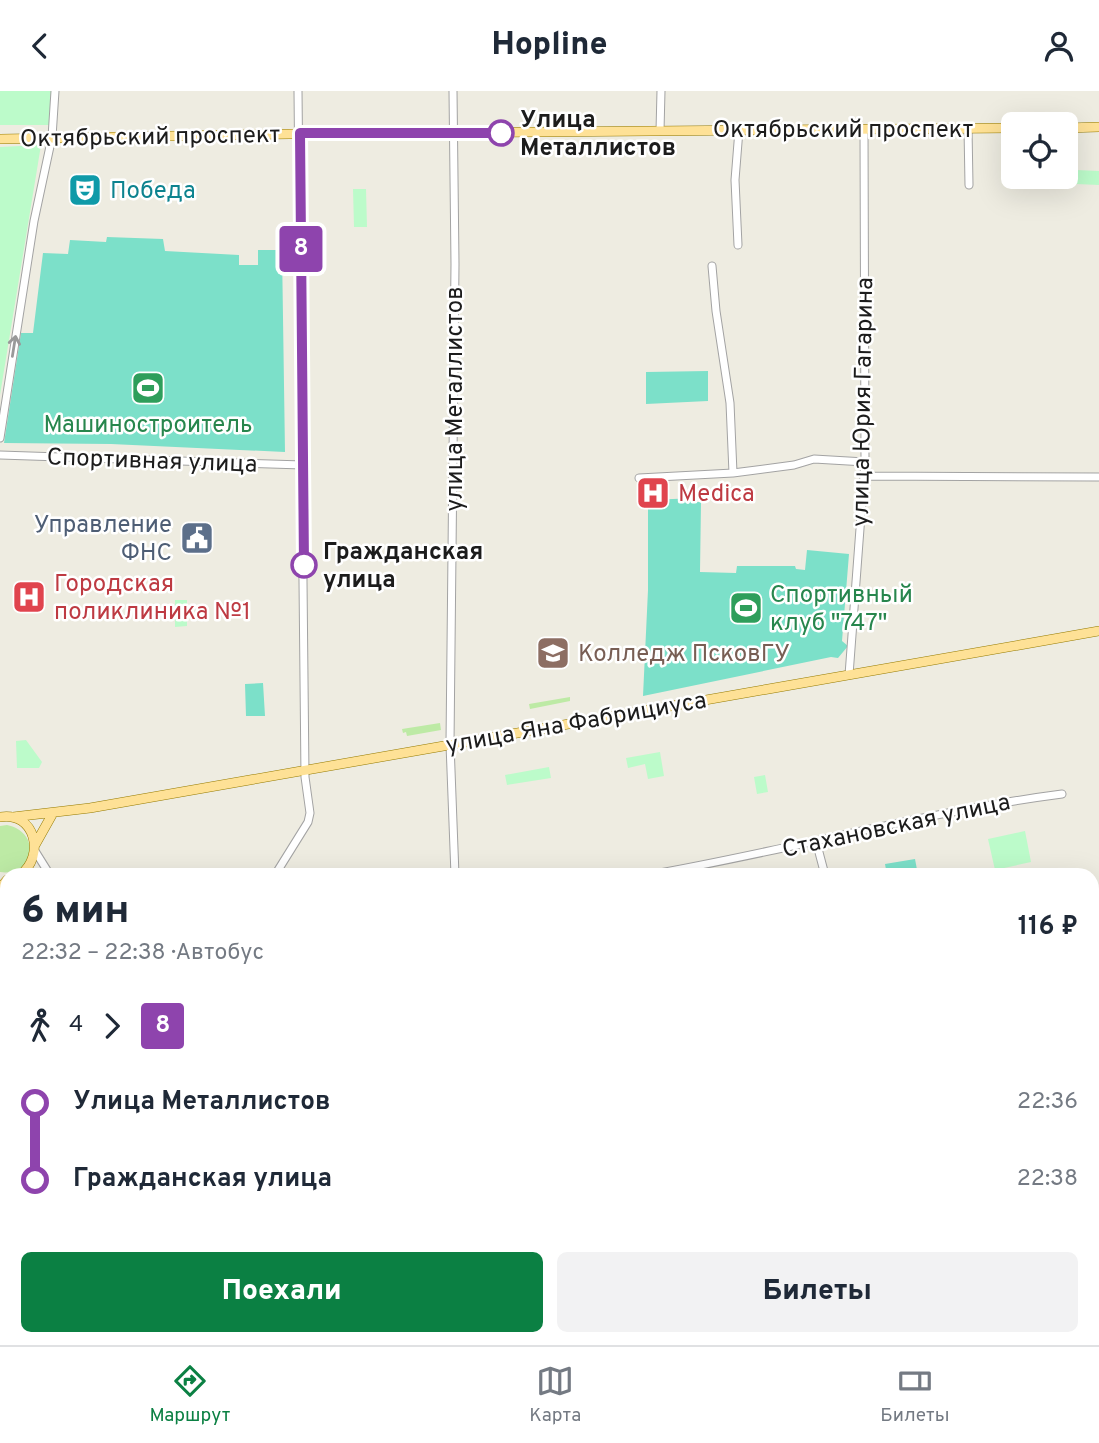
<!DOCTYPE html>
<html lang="ru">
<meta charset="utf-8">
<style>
body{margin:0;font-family:Overpass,sans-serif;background:#f2f2f3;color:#1f2937;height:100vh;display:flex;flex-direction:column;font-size:26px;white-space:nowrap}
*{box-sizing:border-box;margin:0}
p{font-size:23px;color:#747a83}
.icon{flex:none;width:38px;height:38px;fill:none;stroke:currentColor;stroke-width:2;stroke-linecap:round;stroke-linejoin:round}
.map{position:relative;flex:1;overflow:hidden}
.side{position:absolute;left:0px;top:777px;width:1099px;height:478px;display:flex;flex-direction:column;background:#fff;border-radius:21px 21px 0 0;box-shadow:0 7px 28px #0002}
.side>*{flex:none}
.badge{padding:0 14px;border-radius:5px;font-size:24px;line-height:46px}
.tools{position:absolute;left:1001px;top:21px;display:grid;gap:14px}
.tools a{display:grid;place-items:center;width:77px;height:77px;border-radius:10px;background:#fff;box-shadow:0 7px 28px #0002;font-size:35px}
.map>.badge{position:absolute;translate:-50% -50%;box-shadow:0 0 0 4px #fff}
.legs{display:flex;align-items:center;gap:10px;height:77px;padding:0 21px;font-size:23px}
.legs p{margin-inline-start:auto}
.head{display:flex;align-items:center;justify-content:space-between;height:119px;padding:0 21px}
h1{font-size:38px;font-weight:800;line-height:52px}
.primary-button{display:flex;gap:14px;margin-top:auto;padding:14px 21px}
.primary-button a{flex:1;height:80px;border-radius:10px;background:#0b8043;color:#fff;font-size:28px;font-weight:800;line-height:80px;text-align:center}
.primary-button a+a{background:#f2f2f3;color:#1f2937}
ul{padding:0 21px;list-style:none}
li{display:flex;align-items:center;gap:24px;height:77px;font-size:26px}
li i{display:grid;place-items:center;width:10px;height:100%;margin:0 9px;background:currentColor}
li i::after{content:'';width:18px;height:18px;margin:-9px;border:5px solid;border-radius:50%;background:#fff}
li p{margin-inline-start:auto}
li:first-child i{background:linear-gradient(#0000 50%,currentColor 0)}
li:last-child i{background:linear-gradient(currentColor 50%,#0000 0)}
header{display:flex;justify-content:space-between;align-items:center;height:91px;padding:0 21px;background:#fff;font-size:32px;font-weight:800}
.dock{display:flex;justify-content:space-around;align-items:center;height:98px;border-top:2px solid #e0e1e3;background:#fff;font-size:19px;color:#747a83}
.dock a{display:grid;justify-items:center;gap:4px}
.dock .on{color:#0b8043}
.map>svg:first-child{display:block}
</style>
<header><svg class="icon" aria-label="back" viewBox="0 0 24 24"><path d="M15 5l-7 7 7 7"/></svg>Hopline<svg class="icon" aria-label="person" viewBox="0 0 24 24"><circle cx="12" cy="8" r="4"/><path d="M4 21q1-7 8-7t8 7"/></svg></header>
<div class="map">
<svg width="1099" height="1254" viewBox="0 0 1099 1254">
<rect width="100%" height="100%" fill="#eeece1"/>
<path fill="#bdeaa5" d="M570 606V610L530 618 529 613Z
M440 632 441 639 407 645 406 641 403 642 402 638Z
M7 734C42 741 35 786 0 781V735Z
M0 1120 7 1125V1173L0 1152Z"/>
<path fill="#bcfbca" d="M0 0H51L49 34H0Z
M41 54 0 304V56Z
M1076 79 1099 80V94L1076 93Z
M353 98H366L367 136H354Z
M175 509H187V535L175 536Z
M26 649 42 671 39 677H17L16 650Z
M660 661 664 685 648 688 645 673 628 677 626 667Z
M549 676 551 687 507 694 505 684Z
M765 684 768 701 757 703 754 686Z
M1025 740 1031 771 995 779 988 748Z
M0 1222 7 1225V1248H32L38 1254H0Z"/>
<path fill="#7ce0c9" d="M107 146 163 148 165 160 239 164V174H258V159H282L285 361 111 353 4 352 21 242H33L43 162 68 163 70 149 106 151Z
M708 280V310L646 313V281Z
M695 407 696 411H701L700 481 736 482 737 475H795L796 478 805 479 807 459 849 463 842 550 848 555 838 567 831 566 643 605 648 499V412L651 409Z
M263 592 265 625H246L245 593Z
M915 768 918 784H887L885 773Z"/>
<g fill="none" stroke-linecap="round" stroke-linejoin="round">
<defs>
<path id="minor" d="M453 0 455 173 450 653 455 784
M968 37 969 94
M660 40 661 0
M738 154 735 89 739 39
M712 175 716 220 730 312 733 382
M0 347 34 130 52 46 55 0
M0 364 303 374
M864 385 1099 386
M639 387 733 382 794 374 814 368 865 371
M849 584 865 371 864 38
M816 750 825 784
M35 760 50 784
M275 784 308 731 310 722 305 686 298 0
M648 784C787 760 923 721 1062 703
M1092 878H1099
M629 1248 633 1254
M575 1254 580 1248
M607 1254 617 1248"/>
<path id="major" d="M1066 37 1099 36
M0 48 290 43 1013 37
M0 726C35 720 46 765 20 784
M13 726 90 717 1099 540
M35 754 53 722
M0 797 7 789
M1092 994 1099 986
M0 1178 4 1190 0 1200
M0 1213 7 1217
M43 1248 49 1254
M873 1254 878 1248"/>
</defs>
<use href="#minor" stroke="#a3a3a3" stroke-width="9"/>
<use href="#major" stroke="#947a00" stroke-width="10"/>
<use href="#minor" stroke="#fff" stroke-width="7"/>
<use href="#major" stroke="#fee196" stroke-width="9"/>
<path stroke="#6a6a6a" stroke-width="2" stroke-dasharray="14 14" stroke-linecap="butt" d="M1092 1144 1099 1136
M1092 1206 1099 1197
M402 1248 410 1254
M997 1254 1003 1248
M1051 1254 1056 1248"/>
</g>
<defs><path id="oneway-shaft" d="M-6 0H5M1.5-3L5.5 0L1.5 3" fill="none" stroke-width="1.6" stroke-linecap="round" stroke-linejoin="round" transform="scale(1.75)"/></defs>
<use stroke="#999" href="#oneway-shaft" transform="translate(14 255) rotate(-81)"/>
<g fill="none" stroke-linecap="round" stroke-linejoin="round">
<defs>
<path id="line-1" d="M304 474 300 42H501"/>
</defs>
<use href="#line-1" stroke="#fff" stroke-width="16"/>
<use href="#line-1" stroke="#8e44ad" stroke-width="10"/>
</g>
<defs>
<symbol id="theatre-square" viewBox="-11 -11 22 22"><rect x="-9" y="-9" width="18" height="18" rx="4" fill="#0f9aa8" stroke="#fff"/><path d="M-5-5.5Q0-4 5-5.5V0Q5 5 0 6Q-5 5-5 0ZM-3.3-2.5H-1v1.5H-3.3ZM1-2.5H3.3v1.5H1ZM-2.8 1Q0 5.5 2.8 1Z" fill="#fff"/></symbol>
<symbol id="stadium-square" viewBox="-11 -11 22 22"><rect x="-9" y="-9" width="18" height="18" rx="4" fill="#2e9e5b" stroke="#fff"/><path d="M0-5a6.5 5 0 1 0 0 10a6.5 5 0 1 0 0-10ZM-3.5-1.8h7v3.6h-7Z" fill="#fff"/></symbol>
<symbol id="hospital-square" viewBox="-11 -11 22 22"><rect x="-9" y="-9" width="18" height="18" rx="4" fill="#e0444e" stroke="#fff"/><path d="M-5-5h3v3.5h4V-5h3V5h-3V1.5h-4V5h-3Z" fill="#fff"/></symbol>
<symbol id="civic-square" viewBox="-11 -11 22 22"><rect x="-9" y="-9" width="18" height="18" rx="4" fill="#5c6f8a" stroke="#fff"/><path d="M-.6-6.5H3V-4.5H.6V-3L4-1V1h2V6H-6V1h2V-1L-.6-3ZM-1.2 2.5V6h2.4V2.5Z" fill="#fff"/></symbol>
<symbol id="university-square" viewBox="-11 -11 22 22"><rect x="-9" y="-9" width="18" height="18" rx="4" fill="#8d6e63" stroke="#fff"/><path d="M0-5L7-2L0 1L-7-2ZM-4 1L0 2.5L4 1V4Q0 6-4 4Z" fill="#fff"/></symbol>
</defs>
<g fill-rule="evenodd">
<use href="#theatre-square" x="66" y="80" width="38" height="38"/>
<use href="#stadium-square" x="129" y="278" width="38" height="38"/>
<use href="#hospital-square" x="634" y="383" width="38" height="38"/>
<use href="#civic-square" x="178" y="428" width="38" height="38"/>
<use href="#hospital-square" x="10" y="487" width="38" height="38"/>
<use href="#stadium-square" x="727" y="498" width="38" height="38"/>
<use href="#university-square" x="534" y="543" width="38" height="38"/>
</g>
<g fill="#fff" stroke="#8e44ad" stroke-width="3.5">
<circle cx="501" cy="42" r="12"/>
<circle cx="304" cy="474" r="12"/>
</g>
<g text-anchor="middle" stroke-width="5" stroke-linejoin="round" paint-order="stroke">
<g font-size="24" font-weight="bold" fill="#1c1c1c" stroke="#fff" text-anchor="start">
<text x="520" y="36">Улица<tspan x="520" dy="28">Металлистов</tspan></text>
<text x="323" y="468">Гражданская<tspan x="323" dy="28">улица</tspan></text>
</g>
<g font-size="24" fill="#1c1c1c" stroke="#fff">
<text x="843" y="46">Октябрьский проспект</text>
<text transform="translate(150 45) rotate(-1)" y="8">Октябрьский проспект</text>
<text transform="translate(454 308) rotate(-90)" y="8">улица Металлистов</text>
<text transform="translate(862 311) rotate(-89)" y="8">улица Юрия Гагарина</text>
<text transform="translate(152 369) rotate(2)" y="8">Спортивная улица</text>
<text transform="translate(576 631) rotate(-10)" y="8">улица Яна Фабрициуса</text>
<text transform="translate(896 734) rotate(-12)" y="8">Стахановская улица</text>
</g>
<g font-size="24" fill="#0d838f" stroke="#fff" text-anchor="start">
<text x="110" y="107">Победа</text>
</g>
<g font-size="24" fill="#27864d" stroke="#fff">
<text x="148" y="341">Машиностроитель</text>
<text x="770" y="511" text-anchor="start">Спортивный<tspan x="770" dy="28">клуб "747"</tspan></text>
</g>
<g font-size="24" fill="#be3a42" stroke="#fff" text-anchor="start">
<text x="678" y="410">Medica</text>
<text x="54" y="500">Городская<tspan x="54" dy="28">поликлиника №1</tspan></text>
</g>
<g font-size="24" fill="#4e5e75" stroke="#fff" text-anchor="end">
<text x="172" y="441">Управление<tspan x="172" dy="28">ФНС</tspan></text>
</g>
<g font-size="24" fill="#785e54" stroke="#fff" text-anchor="start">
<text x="578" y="570">Колледж ПсковГУ</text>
</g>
</g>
</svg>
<div class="tools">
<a><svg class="icon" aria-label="locate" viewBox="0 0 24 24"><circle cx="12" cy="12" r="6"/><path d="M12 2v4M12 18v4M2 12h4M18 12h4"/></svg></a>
</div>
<b class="badge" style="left:301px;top:158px;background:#8e44ad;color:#fff">8</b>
<section class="side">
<div class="head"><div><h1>6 мин</h1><p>22:32 – 22:38 · Автобус</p></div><b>116 ₽</b></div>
<div class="legs"><svg class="icon" aria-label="walk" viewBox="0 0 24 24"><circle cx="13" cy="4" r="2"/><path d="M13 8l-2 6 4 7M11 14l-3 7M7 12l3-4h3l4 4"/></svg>4<svg class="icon" aria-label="forward" viewBox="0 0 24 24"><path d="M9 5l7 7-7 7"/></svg><b class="badge" style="background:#8e44ad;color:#fff">8</b></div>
<ul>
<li><i style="color:#8e44ad"></i><b>Улица Металлистов</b><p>22:36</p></li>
<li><i style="color:#8e44ad"></i><b>Гражданская улица</b><p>22:38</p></li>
</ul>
<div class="primary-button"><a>Поехали</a><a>Билеты</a></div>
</section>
</div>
<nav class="dock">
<a class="on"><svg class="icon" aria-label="directions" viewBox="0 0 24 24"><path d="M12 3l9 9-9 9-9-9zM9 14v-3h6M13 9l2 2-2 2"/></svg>Маршрут</a>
<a><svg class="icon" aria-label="map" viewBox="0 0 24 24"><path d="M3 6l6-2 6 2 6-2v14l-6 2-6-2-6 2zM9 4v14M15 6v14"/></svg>Карта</a>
<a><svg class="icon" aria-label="tickets" viewBox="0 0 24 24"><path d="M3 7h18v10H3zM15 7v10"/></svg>Билеты</a>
</nav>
